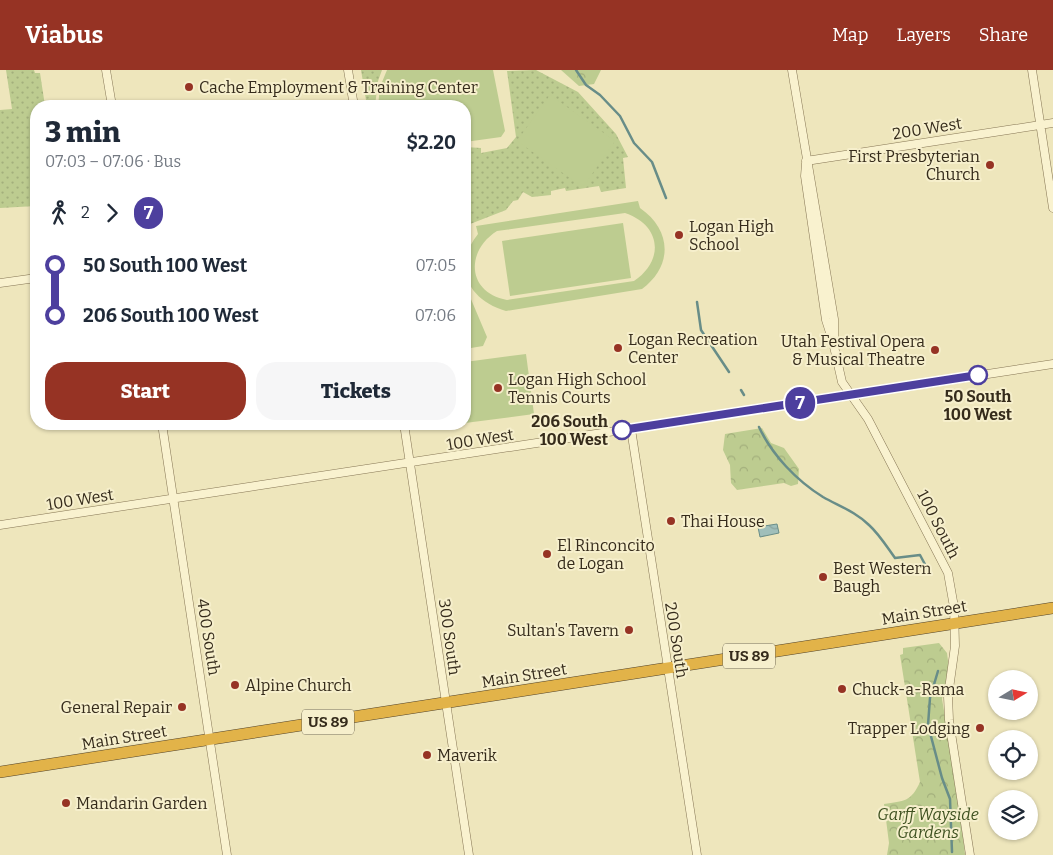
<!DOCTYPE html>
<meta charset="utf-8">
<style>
body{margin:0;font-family:Bitter,serif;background:#f6f6f7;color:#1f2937;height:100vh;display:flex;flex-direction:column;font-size:19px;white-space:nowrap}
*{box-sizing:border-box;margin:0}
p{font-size:16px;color:#747a83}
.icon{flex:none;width:28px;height:28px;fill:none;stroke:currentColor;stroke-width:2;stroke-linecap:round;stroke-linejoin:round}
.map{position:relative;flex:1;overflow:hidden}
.details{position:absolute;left:30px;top:30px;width:441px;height:330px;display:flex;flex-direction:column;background:#fff;border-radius:20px;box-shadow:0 1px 4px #0004}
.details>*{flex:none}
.badge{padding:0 10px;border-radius:16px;font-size:18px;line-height:32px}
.needle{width:32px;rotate:80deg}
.tools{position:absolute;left:988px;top:600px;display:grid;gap:10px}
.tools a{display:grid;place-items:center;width:50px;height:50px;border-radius:50%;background:#fff;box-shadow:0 1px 4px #0004;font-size:25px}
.map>.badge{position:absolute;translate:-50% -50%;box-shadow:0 0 0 2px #fff}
.legs{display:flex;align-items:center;gap:8px;height:55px;padding:0 15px;font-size:16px}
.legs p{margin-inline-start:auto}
.headline{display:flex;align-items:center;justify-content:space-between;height:85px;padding:0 15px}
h1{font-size:28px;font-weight:800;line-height:38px}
.button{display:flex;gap:10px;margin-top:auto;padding:10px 15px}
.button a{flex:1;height:58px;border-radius:20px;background:#963324;color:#fff;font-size:20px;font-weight:800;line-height:58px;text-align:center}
.button a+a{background:#f6f6f7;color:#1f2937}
ul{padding:0 15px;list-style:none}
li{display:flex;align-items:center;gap:18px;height:50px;font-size:19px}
li i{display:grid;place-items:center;width:8px;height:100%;margin:0 6px;background:currentColor}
li i::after{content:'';width:12px;height:12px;margin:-6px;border:4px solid;border-radius:50%;background:#fff}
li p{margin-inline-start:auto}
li:first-child i{background:linear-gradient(#0000 50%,currentColor 0)}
li:last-child i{background:linear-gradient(currentColor 50%,#0000 0)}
header{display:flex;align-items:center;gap:30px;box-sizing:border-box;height:70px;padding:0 25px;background:#963324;color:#fff}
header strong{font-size:24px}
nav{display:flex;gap:28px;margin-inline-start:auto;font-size:18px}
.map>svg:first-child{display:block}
</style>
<header>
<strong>Viabus</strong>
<nav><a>Map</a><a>Layers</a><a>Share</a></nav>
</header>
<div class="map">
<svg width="1053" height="785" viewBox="0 0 1053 785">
<defs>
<pattern id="grass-dots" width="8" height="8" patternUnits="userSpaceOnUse" patternTransform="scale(1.25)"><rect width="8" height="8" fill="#bdcc90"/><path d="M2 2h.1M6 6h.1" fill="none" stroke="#a3af7c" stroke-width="1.8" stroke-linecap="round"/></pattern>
<pattern id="forest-crowns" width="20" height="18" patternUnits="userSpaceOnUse" patternTransform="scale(1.25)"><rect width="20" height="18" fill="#bdcc90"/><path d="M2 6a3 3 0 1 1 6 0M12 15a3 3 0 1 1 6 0" fill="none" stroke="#a3af7c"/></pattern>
<pattern id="water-waves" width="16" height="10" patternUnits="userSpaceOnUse" patternTransform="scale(1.25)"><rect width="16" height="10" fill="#a0bfba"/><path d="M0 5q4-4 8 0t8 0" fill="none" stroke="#8aa49f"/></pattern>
</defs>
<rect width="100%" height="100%" fill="#eee6bc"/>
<path fill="url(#grass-dots)" d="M6 0H34L35 3H40L45 36H36V136L0 138V40L12 39Z
M361 0H382L378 11 375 36H367Z
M536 0 578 22 616 64 628 87 623 88 626 118 601 122 599 116 566 121 565 118 551 121V125L532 127 523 122 518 130 513 131 506 140 465 156V77L481 78V83L507 78 516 67 507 1Z"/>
<path fill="url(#forest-crowns)" d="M561 0H601L594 14 579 16Z
M762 358 771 373 784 378 799 399 798 414 791 416 784 413 737 420 731 413 730 395 723 380 725 364Z
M939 573 947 583 949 599 942 629 959 728 965 785H887L889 773 884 734C904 731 911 732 920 712L900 585 903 584V578Z"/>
<path fill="#bdcc90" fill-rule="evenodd" d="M387 0H493L505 61 501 67 465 72V36H378L380 17Z
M550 25 615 71 583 117 517 71Z
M638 131 640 138C672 160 673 196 642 219L506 241C468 230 452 197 478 164L476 156ZM625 143C661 155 665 190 634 211L507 230C467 223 465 181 497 161Z
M623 153 631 208 510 226 502 171Z
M465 215 487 267 483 276 465 279Z
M526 284 534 344 465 353V292Z"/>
<path fill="url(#water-waves)" stroke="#688d88" d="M777 454 779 463 760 467 758 457Z"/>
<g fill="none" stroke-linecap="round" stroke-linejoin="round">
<path stroke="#688d88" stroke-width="2.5" d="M576 0 586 15 600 25 620 46 634 73 652 92 666 128
M697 232 701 260 729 302
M741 320 744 325
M759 357C772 385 797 411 823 427 839 436 856 442 869 455 879 464 887 477 895 488L920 485 928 500
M938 601 930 628 928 655 942 708 950 729 952 782"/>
<defs>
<path id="minor" d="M106 0 112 36
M348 0 354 36
M792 0 834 249V267
M1032 0 1053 138
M806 91 1053 53
M806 93 805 106 826 250 833 272 842 312 868 349 948 503 954 537 955 576 948 626 949 650 970 785
M0 213 36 208
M162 354 227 785
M404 354 469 785
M631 359 697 785
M0 455 1053 294"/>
<path id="highway" d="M0 702 1053 538"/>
</defs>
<use href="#minor" stroke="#867655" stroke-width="9"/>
<use href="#highway" stroke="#53432a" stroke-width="12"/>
<use href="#minor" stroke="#f9f2cf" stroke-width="8"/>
<use href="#highway" stroke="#e2b349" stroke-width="11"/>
</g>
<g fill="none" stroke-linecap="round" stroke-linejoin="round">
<defs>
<path id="line-1" d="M622 360 978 305"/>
</defs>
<use href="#line-1" stroke="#fff" stroke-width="11"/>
<use href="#line-1" stroke="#4d3f9e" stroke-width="8"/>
</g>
<g fill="#963324" stroke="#f6efcc" stroke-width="2">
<circle cx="189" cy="17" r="5"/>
<circle cx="990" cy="95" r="5"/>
<circle cx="679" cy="165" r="5"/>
<circle cx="618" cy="278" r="5"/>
<circle cx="935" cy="280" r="5"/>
<circle cx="498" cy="318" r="5"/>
<circle cx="671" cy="451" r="5"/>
<circle cx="547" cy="484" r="5"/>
<circle cx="823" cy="507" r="5"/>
<circle cx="629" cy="560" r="5"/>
<circle cx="235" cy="615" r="5"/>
<circle cx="842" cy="619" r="5"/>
<circle cx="182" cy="637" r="5"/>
<circle cx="980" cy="658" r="5"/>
<circle cx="427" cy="685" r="5"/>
<circle cx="66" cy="733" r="5"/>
</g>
<g fill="#fff" stroke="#4d3f9e" stroke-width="2.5">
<circle cx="978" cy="305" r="9"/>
<circle cx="622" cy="360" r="9"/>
</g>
<g text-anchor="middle" stroke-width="4" stroke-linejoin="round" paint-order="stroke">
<g fill="#f6efcc" stroke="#6f6650" stroke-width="1">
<rect x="723" y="573.5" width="52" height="25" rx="4"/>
<rect x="302" y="639.5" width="52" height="25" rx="4"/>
</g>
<g font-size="15" font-weight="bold" fill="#352b1b">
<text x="749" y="591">US 89</text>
<text x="328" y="657">US 89</text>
</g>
<g font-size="16" fill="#352b1b" stroke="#f6efcc" text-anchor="start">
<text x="199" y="23">Cache Employment &amp; Training Center</text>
<text x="980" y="92" text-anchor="end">First Presbyterian<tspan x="980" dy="18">Church</tspan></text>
<text x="689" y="162">Logan High<tspan x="689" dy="18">School</tspan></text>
<text x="628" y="275">Logan Recreation<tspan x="628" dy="18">Center</tspan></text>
<text x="925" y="277" text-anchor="end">Utah Festival Opera<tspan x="925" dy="18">&amp; Musical Theatre</tspan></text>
<text x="508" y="315">Logan High School<tspan x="508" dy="18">Tennis Courts</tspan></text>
<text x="681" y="457">Thai House</text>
<text x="557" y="481">El Rinconcito<tspan x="557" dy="18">de Logan</tspan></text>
<text x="833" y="504">Best Western<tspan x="833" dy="18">Baugh</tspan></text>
<text x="619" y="566" text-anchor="end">Sultan's Tavern</text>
<text x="245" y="621">Alpine Church</text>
<text x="852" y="625">Chuck-a-Rama</text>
<text x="172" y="643" text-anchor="end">General Repair</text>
<text x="970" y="664" text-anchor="end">Trapper Lodging</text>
<text x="437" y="691">Maverik</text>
<text x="76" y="739">Mandarin Garden</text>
</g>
<g font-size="16" fill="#352b1b" stroke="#f6efcc">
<text transform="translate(927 58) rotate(-9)" y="6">200 West</text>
<text transform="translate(480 369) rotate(-9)" y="6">100 West</text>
<text transform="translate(80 429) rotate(-9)" y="6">100 West</text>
<text transform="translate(939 454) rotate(63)" y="6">100 South</text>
<text transform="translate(924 542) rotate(-9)" y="6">Main Street</text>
<text transform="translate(209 567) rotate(81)" y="6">400 South</text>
<text transform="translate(450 567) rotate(82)" y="6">300 South</text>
<text transform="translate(677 570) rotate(81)" y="6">200 South</text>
<text transform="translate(524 605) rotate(-9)" y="6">Main Street</text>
<text transform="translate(124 667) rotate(-9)" y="6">Main Street</text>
</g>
<g font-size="16" font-weight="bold" fill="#352b1b" stroke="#f6efcc">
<text x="978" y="332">50 South<tspan x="978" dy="18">100 West</tspan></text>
<text x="608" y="357" text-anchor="end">206 South<tspan x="608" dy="18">100 West</tspan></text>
</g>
<g font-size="16" font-style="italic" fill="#3f5221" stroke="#f6efcc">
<text x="928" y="750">Garff Wayside<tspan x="928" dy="18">Gardens</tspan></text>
</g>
</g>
</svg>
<div class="tools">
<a><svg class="needle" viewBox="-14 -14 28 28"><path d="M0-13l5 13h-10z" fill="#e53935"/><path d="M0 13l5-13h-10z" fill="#747a83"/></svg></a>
<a><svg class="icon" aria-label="locate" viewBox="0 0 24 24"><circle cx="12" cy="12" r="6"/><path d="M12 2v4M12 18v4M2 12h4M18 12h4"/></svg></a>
<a><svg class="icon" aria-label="layers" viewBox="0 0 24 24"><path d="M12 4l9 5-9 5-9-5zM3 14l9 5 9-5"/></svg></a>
</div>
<b class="badge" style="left:800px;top:333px;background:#4d3f9e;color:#fff">7</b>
<section class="details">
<div class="headline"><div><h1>3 min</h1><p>07:03 – 07:06 · Bus</p></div><b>$2.20</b></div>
<div class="legs"><svg class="icon" aria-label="walk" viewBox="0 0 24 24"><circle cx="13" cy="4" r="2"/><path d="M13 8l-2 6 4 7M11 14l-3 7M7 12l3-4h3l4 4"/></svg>2<svg class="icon" aria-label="forward" viewBox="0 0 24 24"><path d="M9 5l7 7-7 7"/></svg><b class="badge" style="background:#4d3f9e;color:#fff">7</b></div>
<ul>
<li><i style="color:#4d3f9e"></i><b>50 South 100 West</b><p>07:05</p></li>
<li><i style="color:#4d3f9e"></i><b>206 South 100 West</b><p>07:06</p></li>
</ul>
<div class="button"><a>Start</a><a>Tickets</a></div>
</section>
</div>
